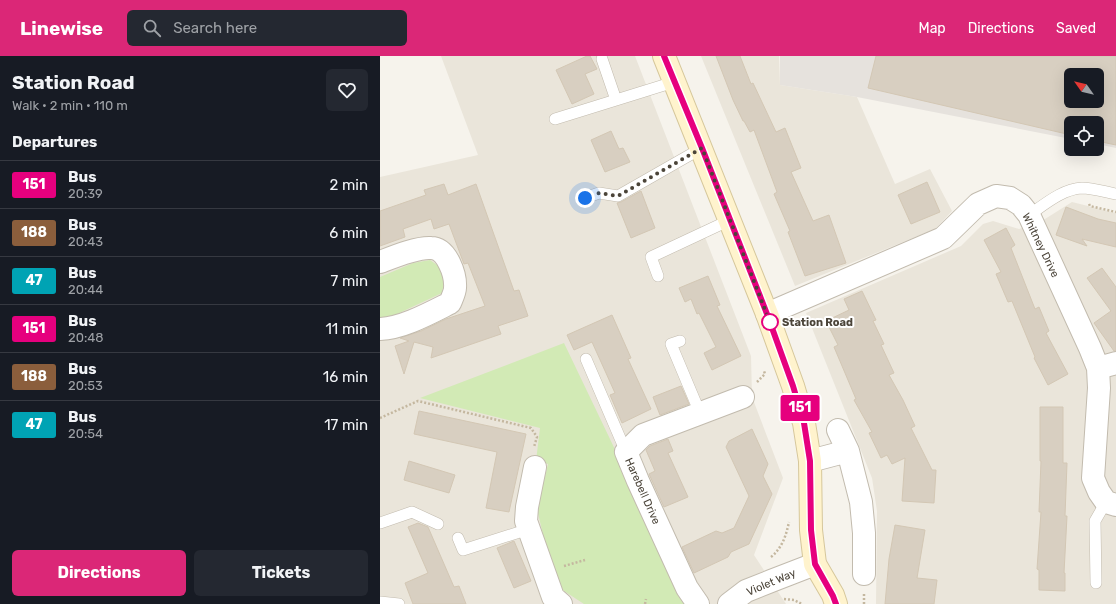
<!DOCTYPE html>
<meta charset="utf-8">
<style>
body{margin:0;font-family:Rubik,sans-serif;background:#242831;color:#f1f3f6;height:100vh;display:flex;flex-direction:column;font-size:15px;white-space:nowrap}
*{box-sizing:border-box;margin:0}
p{font-size:13px;color:#9ea1a6}
.icon{flex:none;width:22px;height:22px;fill:none;stroke:currentColor;stroke-width:2;stroke-linecap:round;stroke-linejoin:round}
.map{position:relative;flex:1;overflow:hidden}
.side{display:flex;flex-direction:column;background:#171b24;width:380px}
.side>*{flex:none}
.badge{padding:0 8px;border-radius:3px;font-size:14px;line-height:26px}
.needle{width:26px;rotate:304deg}
.tools{position:absolute;left:684px;top:12px;display:grid;gap:8px}
.tools a{display:grid;place-items:center;width:40px;height:40px;border-radius:6px;background:#171b24;box-shadow:0 4px 16px #0002;font-size:20px}
.you{position:absolute;width:20px;height:20px;margin:-10px;border:3px solid #fff;border-radius:50%;background:#1a73e8;box-shadow:0 0 0 6px #1a73e833}
.map>.badge{position:absolute;translate:-50% -50%;box-shadow:0 0 0 2px #fff}
h2{padding:0 12px;font-size:15px;line-height:36px}
.round{display:grid;place-items:center;flex:none;width:42px;height:42px;border-radius:6px;background:#242831}
.overview{display:flex;align-items:center;justify-content:space-between;height:68px;padding:0 12px}
h1{font-size:19px;font-weight:700;line-height:30px}
.action{display:flex;gap:8px;margin-top:auto;padding:8px 12px}
.action a{flex:1;height:46px;border-radius:6px;background:#db2777;color:#fff;font-size:16px;font-weight:700;line-height:46px;text-align:center}
.action a+a{background:#242831;color:#f1f3f6}
ul{padding:0;list-style:none}
li{display:flex;align-items:center;gap:12px;height:48px;padding:0 12px;border-top:1px solid #363941}
li div{flex:1}
li b{display:block;font-size:15px}
li em{font-style:normal}
li .badge{min-width:44px;font-weight:700;text-align:center}
header{display:flex;align-items:center;gap:24px;box-sizing:border-box;height:56px;padding:0 20px;background:#db2777;color:#fff}
header strong{font-size:19px}
nav{display:flex;gap:22px;margin-inline-start:auto;font-size:14px}
.search{width:280px;height:36px;background:#242831;display:flex;align-items:center;gap:10px;box-sizing:border-box;padding:0 14px;border-radius:6px;color:#9ea1a6;font-size:15px}
main{display:flex;flex:1;min-height:0}
.map>svg:first-child{display:block}
</style>
<header>
<strong>Linewise</strong>
<div class="search"><svg class="icon" aria-label="search" viewBox="0 0 24 24"><circle cx="10" cy="10" r="6"/><path d="M15 15l6 6"/></svg>Search here</div>
<nav><a>Map</a><a>Directions</a><a>Saved</a></nav>
</header>
<main>
<section class="side">
<div class="overview"><div><h1>Station Road</h1><p>Walk · 2 min · 110 m</p></div><a class="round"><svg class="icon" aria-label="heart" viewBox="0 0 24 24"><path d="M12 20l-8-8c-3-5 5-10 8-4 3-6 11-1 8 4z"/></svg></a></div>
<h2>Departures</h2>
<ul>
<li><span class="badge" style="background:#e6007e;color:#fff">151</span><div><b>Bus</b><p>20:39</p></div><em>2 min</em></li>
<li><span class="badge" style="background:#8b5e3c;color:#fff">188</span><div><b>Bus</b><p>20:43</p></div><em>6 min</em></li>
<li><span class="badge" style="background:#00a3b4;color:#fff">47</span><div><b>Bus</b><p>20:44</p></div><em>7 min</em></li>
<li><span class="badge" style="background:#e6007e;color:#fff">151</span><div><b>Bus</b><p>20:48</p></div><em>11 min</em></li>
<li><span class="badge" style="background:#8b5e3c;color:#fff">188</span><div><b>Bus</b><p>20:53</p></div><em>16 min</em></li>
<li><span class="badge" style="background:#00a3b4;color:#fff">47</span><div><b>Bus</b><p>20:54</p></div><em>17 min</em></li>
</ul>
<div class="action"><a>Directions</a><a>Tickets</a></div>
</section>
<div class="map">
<svg width="736" height="548" viewBox="0 0 736 548">
<rect width="100%" height="100%" fill="#f6f3ec"/>
<path fill="#eae5da" d="M61 0H255L371 300 372 341 403 422 374 499 406 548H0V121L98 99Z
M321 0H399L400 29 477 41 515 128 550 113 572 155 555 173 415 230Z
M692 146 736 157V548H496L497 455 492 422 426 257 581 190 603 168 613 165 639 173 665 163Z"/>
<path fill="#e6e2dd" fill-rule="evenodd" d="M400 0H736V92L717 88V67H691V83L477 41 400 29ZM691 19H717V45H691Z"/>
<path fill="#d2eab5" d="M50 204 60 211 64 227 62 237 15 259 0 262V221L33 207Z
M184 287 309 548H204L181 533 166 491 157 453 168 408 156 405 160 372 40 342Z"/>
<path fill="#d8cfc1" stroke="#d3c7b4" fill-rule="evenodd" d="M207 0H210L217 13 205 18 214 38 192 48 176 14Z
M336 0H360L371 28 373 27 396 76 405 72 421 112 411 116 433 165 449 159 466 207 425 220 408 176 410 175 394 138 397 136 374 74 370 76 364 65H363L353 44Z
M496 0H736V89L717 85V67H691V79L488 32ZM691 19H717V45H691Z
M231 75 239 93 243 92 250 106 225 116 211 84Z
M547 126 560 156 531 168 518 139Z
M64 128 68 139 96 128 134 235 139 234 148 260 118 270 121 278 51 302 53 291 34 286 24 318 15 290 29 285 20 282 41 275 66 263 105 250 88 207 84 208 69 168 54 173 51 163 23 173 25 181 0 190V155L46 139 44 134Z
M261 135 275 172 251 182 237 147 241 146Z
M686 151 718 163 736 167V191L702 183 707 190 676 179Z
M626 172 635 189 631 192 655 253 659 251 669 275 666 277 688 318 668 329 654 302 655 301 632 245 628 246 616 218 621 216 604 184Z
M722 212 736 231V295H734L714 267 731 255 707 222Z
M328 220 340 249 337 250 361 300 332 314 324 297 336 291 319 257 317 258 311 243 305 246 299 232Z
M482 235 496 264 493 265 504 288 501 289 514 317 509 319 523 344 535 370 531 372 552 414H556L554 447 522 445 525 402 512 408 507 399 501 402 489 377 492 376 474 344 476 343 454 291 458 289 446 265 469 254 464 243Z
M232 259 251 302 248 303 271 353 242 367 230 339 235 337 212 286 194 294 187 279Z
M301 330 309 348 280 359 273 341Z
M660 351H683V407H687L685 460H687L684 517H685V535L659 534V514L657 513 661 456H659L661 405H660Z
M39 355 146 378 129 456 106 452 117 396 34 378Z
M372 373 388 408 383 420 392 438 369 488 351 496 348 501 314 517 302 491 336 475 342 477 354 472 369 440 346 391 349 385Z
M288 383 293 395 288 397 308 441 284 451 269 418 275 415 266 394 270 390Z
M29 405 75 419 69 437 24 424Z
M38 467 48 471 74 531 79 530 86 548H33L25 527 48 517 28 471Z
M515 469 545 474 537 522 557 524 554 548H505L509 503Z
M134 485 151 525 134 532 117 492Z"/>
<g fill="none" stroke-linecap="round" stroke-linejoin="round">
<defs>
<path id="service" d="M222 3 236 44
M175 63 294 26
M205 142 219 137 238 140 322 92
M649 159C664 149 682 133 702 132 713 132 725 136 736 138
M278 220 271 201 350 164
M300 285 291 288 320 357
M206 303 246 396
M0 467 32 456 58 468
M78 482 83 494 149 473
M716 527 715 465 726 446
M0 546 19 548"/>
<path id="minor" d="M0 206C13 201 37 191 51 192 67 192 76 219 75 232 75 236 72 242 70 247 50 257 23 272 0 273
M387 258 563 182 598 148 616 140 630 142 641 149 649 159 710 292 718 312 719 332 713 422 719 436 726 446 736 449
M718 312 736 307
M468 395 481 446 484 477V518
M430 405 468 395 458 374
M155 411 147 451 146 465 173 541 181 548
M318 548 307 532 258 425 246 396 263 379 363 341
M349 548 366 535 391 525 435 508"/>
<path id="secondary" d="M284 0 387 258 413 330 424 367 430 405 431 474 435 508 453 539 456 548"/>
</defs>
<use href="#service" stroke="#c2bbae" stroke-width="12"/>
<use href="#minor" stroke="#c2bbae" stroke-width="24"/>
<use href="#secondary" stroke="#d6c79b" stroke-width="24"/>
<path stroke="#c4b79f" stroke-width="2.5" stroke-dasharray="2 2" stroke-linecap="butt" d="M709 148 710 150 736 156
M377 326 385 318 384 315
M0 362 38 345 151 372 157 381 154 391
M391 501C402 492 406 480 409 466
M184 510 205 504
M404 543 414 544 422 548
M265 548 266 543
M484 548V538"/>
<use href="#service" stroke="#fff" stroke-width="11"/>
<use href="#minor" stroke="#fff" stroke-width="22"/>
<use href="#secondary" stroke="#fff3cd" stroke-width="22"/>
</g>
<g fill="none" stroke-linecap="round" stroke-linejoin="round">
<defs>
<path id="line" d="M284 0 322 92 387 258 413 330 424 367 430 405 431 474 435 508 453 540 456 548"/>
</defs>
<use href="#line" stroke="#fff" stroke-width="9"/>
<use href="#line" stroke="#e6007e" stroke-width="6"/>
<path stroke="#4b4439" stroke-width="4" stroke-dasharray="0 7.2" d="M205 142 219 137 238 140 322 92 391 269 390 266"/>
</g>
<circle fill="#fff" stroke="#e6007e" stroke-width="2" cx="390" cy="266" r="8"/>
<g text-anchor="middle" stroke-width="4" stroke-linejoin="round" paint-order="stroke">
<g font-size="11" fill="#4b4439" stroke="#fff">
<text transform="translate(661 189) rotate(64)" y="4">Whitney Drive</text>
<text transform="translate(263 435) rotate(66)" y="4">Harebell Drive</text>
<text transform="translate(391 526) rotate(-23)" y="4">Violet Way</text>
</g>
<g font-size="11" font-weight="bold" fill="#4b4439" stroke="#fff" text-anchor="start">
<text x="402" y="270">Station Road</text>
</g>
</g>
</svg>
<div class="tools">
<a><svg class="needle" viewBox="-14 -14 28 28"><path d="M0-13l5 13h-10z" fill="#e53935"/><path d="M0 13l5-13h-10z" fill="#9ea1a6"/></svg></a>
<a><svg class="icon" aria-label="locate" viewBox="0 0 24 24"><circle cx="12" cy="12" r="6"/><path d="M12 2v4M12 18v4M2 12h4M18 12h4"/></svg></a>
</div>
<div class="you" style="left:205px;top:142px"></div>
<b class="badge" style="left:420px;top:352px;background:#e6007e;color:#fff">151</b>
</div>
</main>
